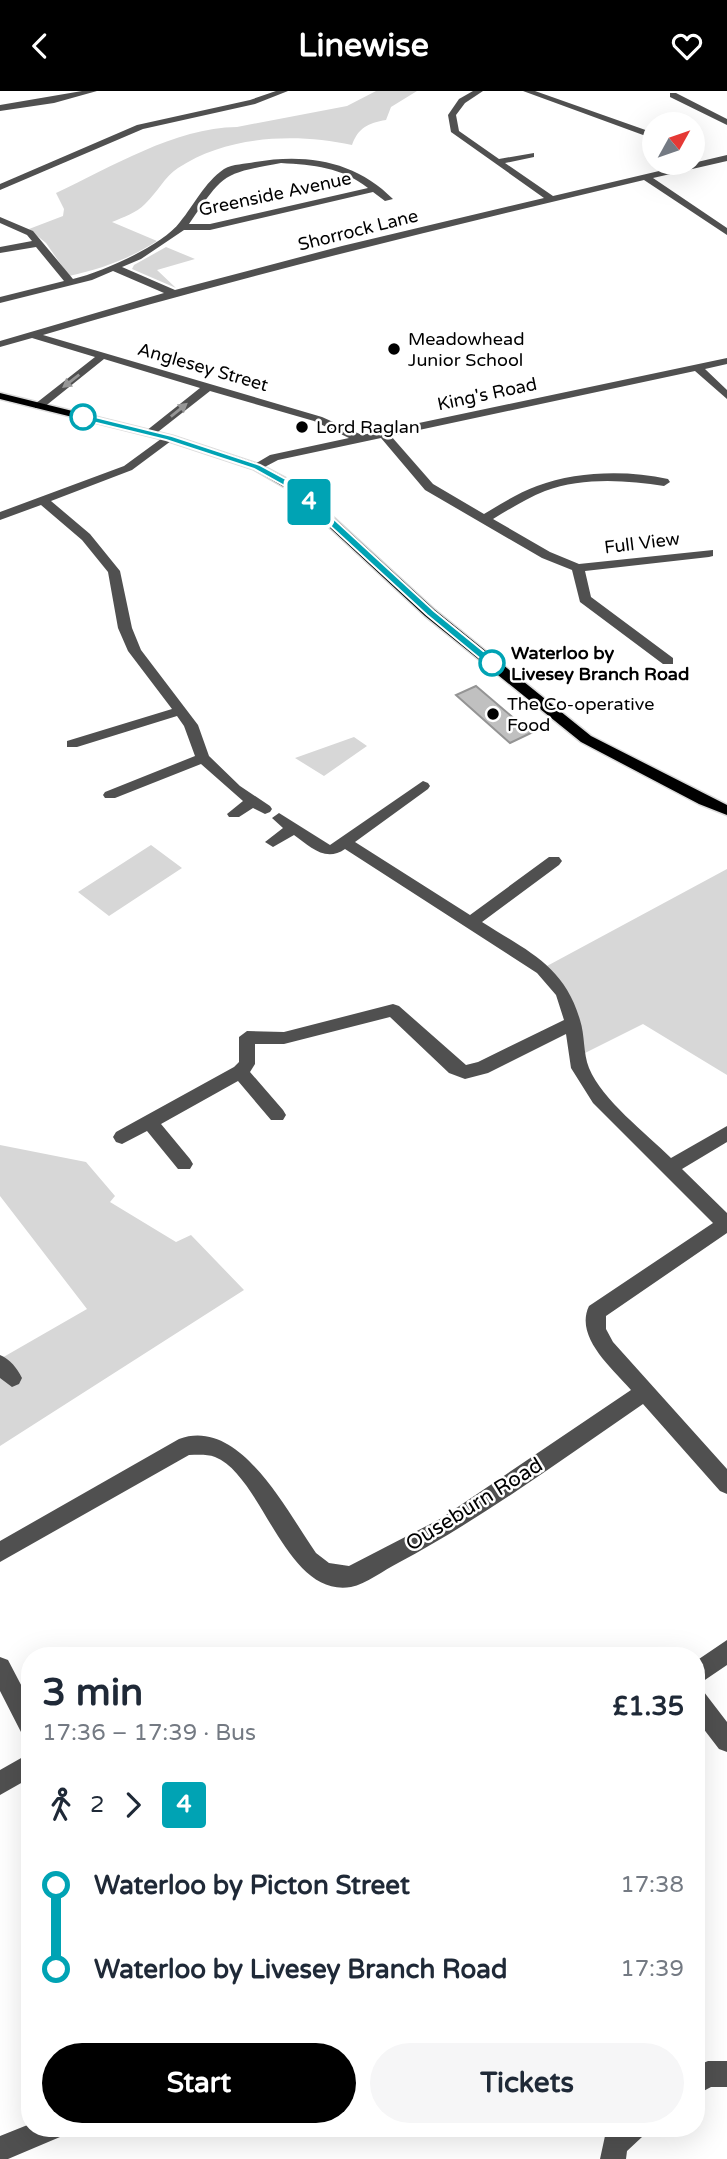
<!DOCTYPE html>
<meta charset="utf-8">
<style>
body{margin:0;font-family:"Varela Round",sans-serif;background:#f6f6f7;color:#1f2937;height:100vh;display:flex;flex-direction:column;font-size:26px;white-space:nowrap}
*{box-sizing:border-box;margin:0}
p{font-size:23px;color:#747a83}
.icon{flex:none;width:38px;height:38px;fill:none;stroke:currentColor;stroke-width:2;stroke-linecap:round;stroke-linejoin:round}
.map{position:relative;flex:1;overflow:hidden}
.panel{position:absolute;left:21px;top:1556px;width:684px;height:490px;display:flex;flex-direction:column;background:#fff;border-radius:28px;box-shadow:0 7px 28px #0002}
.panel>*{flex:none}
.badge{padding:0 14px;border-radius:5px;font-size:24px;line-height:46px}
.needle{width:46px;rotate:50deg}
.buttons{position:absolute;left:642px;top:21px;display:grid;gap:14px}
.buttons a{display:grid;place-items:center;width:63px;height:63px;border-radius:50%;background:#fff;box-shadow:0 7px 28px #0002;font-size:35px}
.map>.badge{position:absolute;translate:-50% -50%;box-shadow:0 0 0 4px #fff}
.legs{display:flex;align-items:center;gap:10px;height:77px;padding:0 21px;font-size:23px}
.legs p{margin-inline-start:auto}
.headline{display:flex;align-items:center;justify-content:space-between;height:119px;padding:0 21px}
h1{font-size:38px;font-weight:800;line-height:52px}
.action{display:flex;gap:14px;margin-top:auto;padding:14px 21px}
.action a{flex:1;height:80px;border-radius:42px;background:#000;color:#fff;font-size:28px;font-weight:800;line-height:80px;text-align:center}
.action a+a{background:#f6f6f7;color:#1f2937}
ul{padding:0 21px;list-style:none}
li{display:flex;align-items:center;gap:24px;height:84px;font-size:26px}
li i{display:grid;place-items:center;width:10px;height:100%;margin:0 9px;background:currentColor}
li i::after{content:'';width:18px;height:18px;margin:-9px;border:5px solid;border-radius:50%;background:#fff}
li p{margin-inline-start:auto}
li:first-child i{background:linear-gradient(#0000 50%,currentColor 0)}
li:last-child i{background:linear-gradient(currentColor 50%,#0000 0)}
header{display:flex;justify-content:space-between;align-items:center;height:91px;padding:0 21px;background:#000;color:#fff;font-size:32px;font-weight:800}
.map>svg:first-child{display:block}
</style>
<header><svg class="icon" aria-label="back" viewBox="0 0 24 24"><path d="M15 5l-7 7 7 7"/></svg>Linewise<svg class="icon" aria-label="heart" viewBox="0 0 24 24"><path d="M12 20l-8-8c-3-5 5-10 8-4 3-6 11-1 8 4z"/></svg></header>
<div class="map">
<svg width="727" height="2068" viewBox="0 0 727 2068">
<rect width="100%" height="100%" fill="#fff"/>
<path fill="#d7d7d7" d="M376 0H417L391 16 386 29C368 32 358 37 352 54 297 42 228 44 178 77 165 85 157 102 145 113 136 122 124 126 112 131L157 150C129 168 101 178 69 185L46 152 29 138 63 125 64 118 56 102C112 76 174 37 237 36L347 15Z
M166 156 195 168 157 179 176 197 132 178 134 174Z
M354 646 367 655 324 685 295 667Z
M151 754 182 777 109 825 78 801Z
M727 778V984L643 933 583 963 547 875Z
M0 1054 86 1071 115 1105 110 1111 176 1151 191 1144 244 1199 0 1355V1268L87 1218 0 1105Z"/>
<path fill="#c0c0c0" stroke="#949494" stroke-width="2" d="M476 595 531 642 510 652 456 604Z"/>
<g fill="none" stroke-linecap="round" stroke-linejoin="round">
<defs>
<path id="major" d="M0 302 173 345 261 374 297 393 435 519 591 645 727 714V724L699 713 581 651 425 525 289 399 253 378 165 349 0 308Z"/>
</defs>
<use href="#major" stroke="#dbdbdb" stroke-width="3"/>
<path fill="#505050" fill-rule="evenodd" d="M82 0H97L54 12 0 20V14Z
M276 0H288L255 13 143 38 0 99V93L137 34 250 9Z
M473 0H483L465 12 456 24 459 40 499 68 534 62V66L505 72 553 105 727 64V70L653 87 727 137V144L644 89C442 137 242 185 43 244L322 326 362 344 727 267V273L705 278 727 299V308L695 280 391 345 433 393 484 423C501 413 518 402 537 395 577 380 627 379 668 388L670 391 664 395C626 389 583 386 545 400 527 407 510 418 493 428L550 461 579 473 713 459V465L709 466 585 480 591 506 673 567V573H663L580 511 572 479 542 467 425 399 381 347 278 369 257 380 251 376 253 374 270 364 349 347 314 330 210 300 154 344H146V340L200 297 104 268 43 317H35V313L95 266 32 247 0 256V250L164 202 113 180 92 189 0 212V206L64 190 36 156 0 162V156L32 150 27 144 0 132V126L33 140 73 188C102 181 162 155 180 131 195 113 204 92 224 78 233 73 245 73 255 71 306 62 356 70 393 108L385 110 373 101 210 139H184L141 168 122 176 175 199 342 155 544 107 451 41 448 24 459 8ZM281 72C314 74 341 76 368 97L210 133H189C224 83 220 83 281 72Z
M523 0H535L654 42V48Z
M670 2H676L727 28V34L670 6Z
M165 345 175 347 132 379 51 410 90 443 120 480 132 537 141 559 198 634 209 665 240 695 270 715 272 718 270 721 265 723 253 717 239 726H229L227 723 243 710 201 673 115 707H105L103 704 105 701 195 665 184 635 177 625 77 656H67V650L172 618 128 560 118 537 108 481 82 449 41 414 0 429V421L124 375Z
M423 690 428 692 430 695 428 698 355 751 470 824 549 766H559L562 770 559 774 482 831C527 860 564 874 580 929 585 944 583 962 589 977 602 1009 646 1042 671 1067L727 1035V1051L682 1078 727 1122V1142L606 1225V1238L613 1251 727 1378V1403L720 1400 643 1313C563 1368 484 1426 398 1472 384 1479 366 1493 351 1496 285 1507 263 1385 215 1366 207 1363 197 1364 189 1364L0 1471V1450L179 1348C240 1325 287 1421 316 1462L329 1472 349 1475 440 1428 631 1299C613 1278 574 1246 589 1215L713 1132 593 1012 571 977 566 943 488 982 465 988 449 982 390 926 284 953H255V973L250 981 283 1019 286 1024 283 1029H271L238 990 161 1033 190 1068 193 1073 190 1078H178L147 1040 122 1053 116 1051 113 1046 116 1041 234 976 239 971V946L247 940 284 941 393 913 399 915 466 974 478 971 564 929 556 904 537 882 345 758C325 772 310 755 294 744L273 756 265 751 283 737 272 727 279 722 330 754Z
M0 1264C10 1268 17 1277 22 1287L19 1293 12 1296 0 1287Z
M727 1549V1574L696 1595V1570Z
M0 1566 8 1569 30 1611V1646L22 1643 0 1600Z
M696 1598 704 1601 727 1631V1661L719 1658 696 1628Z
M30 1662V1687L0 1704V1679Z
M708 1970H727V1996H711L696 2004V1975Z
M30 2033V2037H64L60 2046 8 2068H0V2045Z
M613 2037H646L642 2046 627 2060 626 2068H600L605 2045Z"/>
<use href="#major" fill="#000" fill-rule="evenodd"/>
</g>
<defs><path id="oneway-solid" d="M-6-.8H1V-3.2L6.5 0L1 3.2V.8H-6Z" transform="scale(1.75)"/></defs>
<g fill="#969696">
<use href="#oneway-solid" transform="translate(71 290) rotate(142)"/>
<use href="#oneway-solid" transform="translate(179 319) rotate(-39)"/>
</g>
<path fill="#00a3b4" stroke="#fff" stroke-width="2" d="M83 323 172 345 260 374 297 394 434 520 498 572 489 575 427 524 290 398 254 378 166 349 80 328 79 326Z"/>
<g fill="#000" stroke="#fff" stroke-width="2.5">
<circle cx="394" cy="258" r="7"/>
<circle cx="302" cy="336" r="7"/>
<circle cx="493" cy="623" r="7"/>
</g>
<g fill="#fff" stroke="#00a3b4" stroke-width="3.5">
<circle cx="83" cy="326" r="12"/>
<circle cx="492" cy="572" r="12"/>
</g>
<g text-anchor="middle" stroke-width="5" stroke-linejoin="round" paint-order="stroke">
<g font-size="18" fill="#000" stroke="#fff">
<text transform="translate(275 103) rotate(-12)" y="6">Greenside Avenue</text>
<text transform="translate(358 139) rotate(-14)" y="6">Shorrock Lane</text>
<text transform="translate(203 276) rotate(16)" y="6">Anglesey Street</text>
<text transform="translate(487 303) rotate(-12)" y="6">King's Road</text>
<text transform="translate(642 452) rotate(-7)" y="6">Full View</text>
</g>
<g font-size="18" fill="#000" stroke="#fff" text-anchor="start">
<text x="408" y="254">Meadowhead<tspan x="408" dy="21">Junior School</tspan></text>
<text x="316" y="342">Lord Raglan</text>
<text x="507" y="619">The Co-operative<tspan x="507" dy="21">Food</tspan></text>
</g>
<g font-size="18" font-weight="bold" fill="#000" stroke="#fff" text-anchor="start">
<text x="511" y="568">Waterloo by<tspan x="511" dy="21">Livesey Branch Road</tspan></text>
</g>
<g font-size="21" fill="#000" stroke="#fff">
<text transform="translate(474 1413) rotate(-32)" y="7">Ouseburn Road</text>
</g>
</g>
</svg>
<div class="buttons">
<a><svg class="needle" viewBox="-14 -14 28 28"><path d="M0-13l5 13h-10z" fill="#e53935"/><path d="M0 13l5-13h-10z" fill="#747a83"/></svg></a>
</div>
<b class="badge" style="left:309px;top:411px;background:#00a3b4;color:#fff">4</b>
<section class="panel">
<div class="headline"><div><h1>3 min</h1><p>17:36 – 17:39 · Bus</p></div><b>£1.35</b></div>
<div class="legs"><svg class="icon" aria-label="walk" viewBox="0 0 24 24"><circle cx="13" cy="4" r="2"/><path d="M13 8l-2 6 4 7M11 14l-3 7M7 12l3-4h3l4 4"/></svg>2<svg class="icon" aria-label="forward" viewBox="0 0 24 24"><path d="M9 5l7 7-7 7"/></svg><b class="badge" style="background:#00a3b4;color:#fff">4</b></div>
<ul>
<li><i style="color:#00a3b4"></i><b>Waterloo by Picton Street</b><p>17:38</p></li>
<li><i style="color:#00a3b4"></i><b>Waterloo by Livesey Branch Road</b><p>17:39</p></li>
</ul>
<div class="action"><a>Start</a><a>Tickets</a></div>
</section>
</div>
